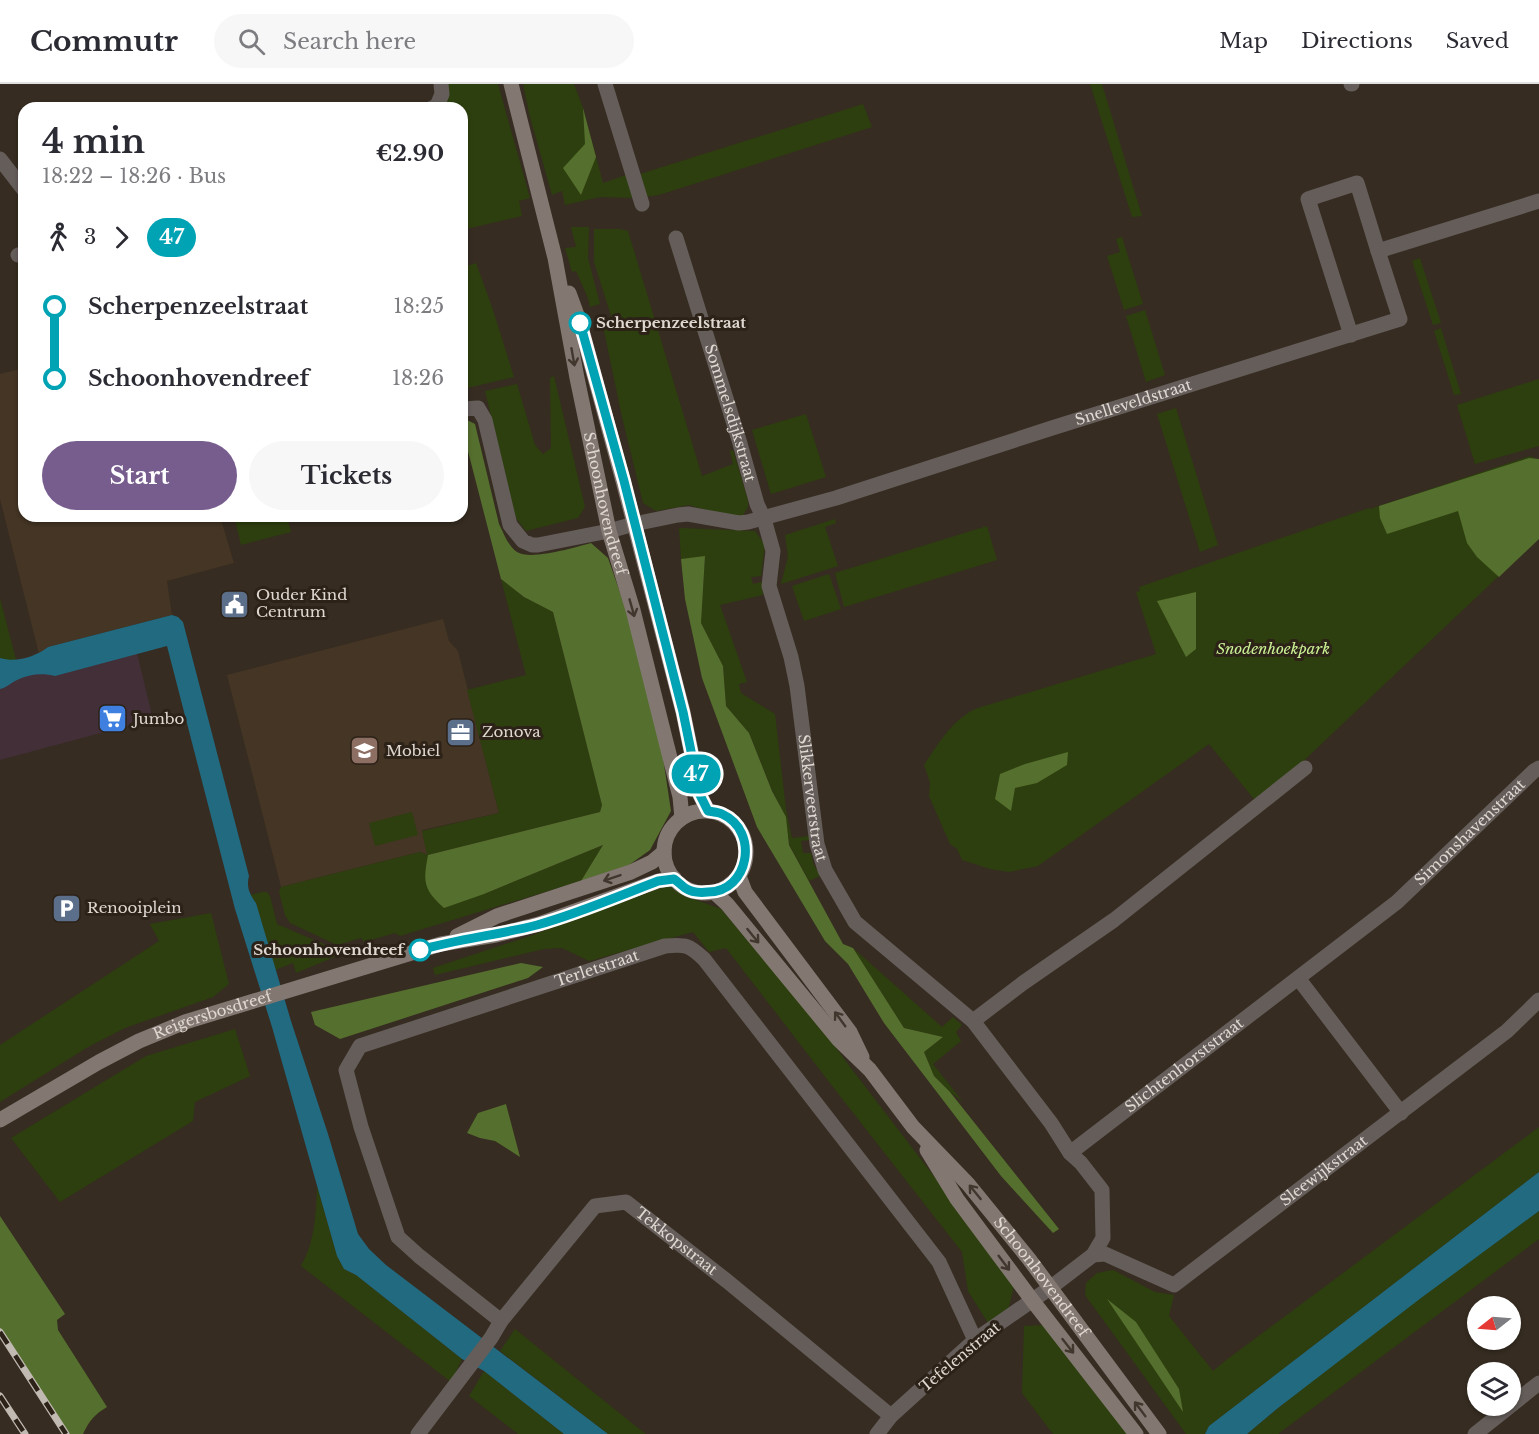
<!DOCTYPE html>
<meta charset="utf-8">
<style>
body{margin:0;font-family:"Libre Baskerville",serif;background:#f7f7f7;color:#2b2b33;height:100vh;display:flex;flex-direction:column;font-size:22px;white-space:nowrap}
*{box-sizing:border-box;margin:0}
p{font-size:20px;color:#7c7c81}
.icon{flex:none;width:33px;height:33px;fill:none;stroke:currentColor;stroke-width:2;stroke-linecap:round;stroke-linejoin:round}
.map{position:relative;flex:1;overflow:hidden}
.panel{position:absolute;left:18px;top:18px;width:450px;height:420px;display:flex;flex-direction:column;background:#fff;border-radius:18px;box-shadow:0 2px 4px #0004}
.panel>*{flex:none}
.badge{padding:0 12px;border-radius:20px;font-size:21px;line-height:39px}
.needle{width:39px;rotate:253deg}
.buttons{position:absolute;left:1467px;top:1212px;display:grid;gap:12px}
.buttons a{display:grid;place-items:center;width:54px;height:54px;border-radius:50%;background:#fff;box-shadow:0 2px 4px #0004;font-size:30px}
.map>.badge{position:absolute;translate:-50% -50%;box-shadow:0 0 0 3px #fff}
.legs{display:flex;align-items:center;gap:9px;height:66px;padding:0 24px;font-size:20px}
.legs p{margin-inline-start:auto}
.headline{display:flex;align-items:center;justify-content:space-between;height:102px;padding:0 24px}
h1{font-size:33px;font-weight:700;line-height:45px}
.primary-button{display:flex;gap:12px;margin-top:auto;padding:12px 24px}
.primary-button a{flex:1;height:69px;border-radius:36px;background:#775d8d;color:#fff;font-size:24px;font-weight:700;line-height:69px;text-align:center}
.primary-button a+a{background:#f7f7f7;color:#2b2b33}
ul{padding:0 24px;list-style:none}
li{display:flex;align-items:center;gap:21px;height:72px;font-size:22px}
li i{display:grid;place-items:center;width:9px;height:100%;margin:0 8px;background:currentColor}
li i::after{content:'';width:15px;height:15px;margin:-8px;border:4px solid;border-radius:50%;background:#fff}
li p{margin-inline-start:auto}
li:first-child i{background:linear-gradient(#0000 50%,currentColor 0)}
li:last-child i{background:linear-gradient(currentColor 50%,#0000 0)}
header{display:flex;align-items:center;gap:36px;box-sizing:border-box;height:84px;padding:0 30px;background:#fff;border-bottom:2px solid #e1e1e2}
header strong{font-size:28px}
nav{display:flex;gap:33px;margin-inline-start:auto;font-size:21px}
.search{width:420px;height:54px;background:#f7f7f7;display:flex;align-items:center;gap:15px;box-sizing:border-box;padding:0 21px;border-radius:33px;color:#7c7c81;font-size:22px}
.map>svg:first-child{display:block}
</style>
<header>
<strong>Commutr</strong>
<div class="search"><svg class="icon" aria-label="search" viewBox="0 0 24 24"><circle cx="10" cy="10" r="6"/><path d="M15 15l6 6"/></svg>Search here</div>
<nav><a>Map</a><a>Directions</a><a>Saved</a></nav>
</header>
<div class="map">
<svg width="1539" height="1350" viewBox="0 0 1539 1350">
<rect width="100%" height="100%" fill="#362c21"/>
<path fill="#422f37" d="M135 561 153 635 0 676V594Z"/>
<path fill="#443524" d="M24 284V432H220L234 479 167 497 172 531 48 563 39 570 0 415V290Z
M443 535 449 557 458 567 499 729 422 746 428 771 420 768 281 803 227 591Z"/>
<path fill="#2d3f0e" d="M446 0H498L530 114 519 117 522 132 462 146V137L466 136 462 120V24H440Z
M523 0H574L583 24 603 99 629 90 637 114 600 113 565 121 562 107 552 111 530 33Z
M1090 0H1102L1142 132 1132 133Z
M863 20 872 43 659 111 643 113 637 91Z
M571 143H589L588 174 600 220 590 223 588 214 576 187 572 188 565 164 576 163Z
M594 145H619L628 147 702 392 733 380 730 367 733 366 748 416V423L742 433H729L689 421 656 427 643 419 622 333 603 242 613 238 594 178Z
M1122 153 1143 220 1124 226 1107 172 1120 168 1116 155Z
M1420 174 1441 239 1433 241 1412 177Z
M476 179 492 223 514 293 467 304 462 298V243L467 182Z
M1145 226 1165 291 1146 298 1126 232Z
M1441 244 1461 310 1454 311 1434 247Z
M554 292 585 423 578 434 526 447 516 434 485 307 517 300 535 361 543 370 551 364 550 294Z
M1539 295V362L1475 380 1457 321Z
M1176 324 1218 461 1200 468 1157 330Z
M806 330 826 393 771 410 752 346Z
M1530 372 1539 376V454L1258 720 1209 660 1038 782 1009 788 990 785 962 776 957 765 950 760 929 712 930 698 924 681C938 660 954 633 978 624L1156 570 1136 508 1140 507 1139 503 1369 424 1370 425Z
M234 432H287L291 448 241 461Z
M835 435 836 439 825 443 838 482 781 500 788 473 785 451Z
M987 442 997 476 844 523 835 489Z
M679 444 755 447 765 461 761 492 751 493 753 500 762 498 763 511 720 521 747 598 739 600 741 609 775 630 786 725 792 754 809 752 810 756 801 757 803 769H811L813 779 820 792 809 797 789 760 786 733 772 706 749 649 726 622 723 582 701 539 705 473 681 475Z
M829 490 841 525 804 537 792 502Z
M501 495 524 513 553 528 602 721 600 728 428 771 484 810 603 761 581 797 400 852 395 849 364 858 361 854 337 861 290 839 285 831 279 808 281 803 420 768 427 771 422 747 499 729 467 606 526 591Z
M0 514 16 576 9 577 0 574Z
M412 728 418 751 375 762 369 739Z
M664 800 696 816 721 825 826 949 844 975 1015 1198 1008 1226 988 1239 968 1207 962 1168 840 1012 726 864 709 868 693 848 589 877 562 864 544 865 435 891 433 884 533 851Z
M262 808H267L270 812 277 840 344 869 296 889 293 879 275 886 256 819 250 811Z
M211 829 229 900 213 913 125 944 88 963 0 1018V961L159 857 150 840Z
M853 864 942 943 953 933 962 941 956 948 961 957 933 980 963 1018 950 1008 934 992 924 968 943 953 904 944Z
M235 945 250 992 195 1018 193 1037 60 1118 11 1054 146 972Z
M1539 1043V1088L1209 1342 1205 1350H1186L1085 1211 1086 1199 1097 1189 1113 1186 1155 1208 1174 1211 1169 1232 1213 1287 1225 1277Z
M317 1102 337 1172 344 1185 356 1191 462 1275 451 1298 301 1182C315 1158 316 1130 317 1102Z
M1539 1127V1155L1278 1350H1247C1341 1271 1440 1199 1539 1127Z
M1044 1241 1129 1350H1053L1022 1309 1024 1242Z
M515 1245 633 1340 646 1350H608L500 1267Z
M484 1287 564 1350H518L469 1312Z"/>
<path fill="#556f2e" d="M583 24 596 73 581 111 563 84 585 60Z
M467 336 475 340 499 440C504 450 508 462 517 468 531 477 575 463 591 459L608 474 633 546 660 654 671 727 650 766 629 781 581 797 603 761 484 810 444 824C423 805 423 798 428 771L600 728 602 721 553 528 524 513 501 495 462 344Z
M1529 374 1539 375V455L1499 493 1477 473 1467 459 1458 427 1387 450 1380 434 1379 422Z
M705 472 701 539 723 582 726 622 749 649 772 707 786 733 789 761 843 860 853 864 904 944 943 953 924 968 934 992 950 1008 1059 1145 1053 1149 1001 1092 884 939 848 880 825 857 757 743 702 594 685 515 681 475Z
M1196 508V565L1186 573 1157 517Z
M1068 668 1067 681 1037 699 1015 704 1011 727 995 715 1000 690 1025 680Z
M521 879 543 883 528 894 340 955 315 941 311 928Z
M506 1020 520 1073 495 1057 480 1054 467 1049 478 1029Z
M0 1132 65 1230 57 1236 58 1246 107 1323C95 1330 89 1337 83 1350H69L0 1247Z
M1107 1215 1136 1238 1179 1305 1183 1328Z"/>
<path fill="#226a80" d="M172 531 178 533 183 538 249 792C246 803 250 811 256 819L291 937 328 1050 358 1150 369 1165 386 1181 608 1350H564L484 1287 462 1275 356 1191 344 1185 337 1172 272 943 235 825 167 562 55 592C43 589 29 590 17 596 10 599 8 603 0 605V574C16 579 35 573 48 563Z
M1539 1088V1127L1421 1214 1278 1324 1247 1350H1205L1209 1342Z"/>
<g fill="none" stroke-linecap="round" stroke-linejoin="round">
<g stroke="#645d5a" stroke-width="15">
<path d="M605 0 642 120"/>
<path d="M1351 0H1352"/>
<path d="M432 24 437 22 442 10 441 0"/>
<path d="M0 75 24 106"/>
<path id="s1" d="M676 154 739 356 757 420 764 435 773 467 769 502 791 573 797 602 817 760 825 786 855 838 973 937 1051 1039 1070 1069 1081 1079 1102 1106 1103 1154 1093 1171 1050 1204 975 1256 891 1332 877 1350"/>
<path d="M18 171 24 169"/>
<path d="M1351 251 1308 115 1357 99 1378 167"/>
<path id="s2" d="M462 325 478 324 485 336 510 441 523 457 532 461H538L609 447 634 440 678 431 688 430 739 439 748 438 836 414 1052 344 1400 235 1378 167 1539 117"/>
<path d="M1298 894 1401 1029"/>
<path d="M973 937 1023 899 1114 836 1305 684"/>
<path id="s3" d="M1070 1069 1397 818 1534 687 1539 684"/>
<path id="s4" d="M1093 1171 1105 1170 1174 1201 1507 947 1539 916"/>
<path id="s5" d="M501 1237 419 1172 398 1153 361 1043 346 986 360 962 665 862C686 860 689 861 704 875L939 1178 975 1256"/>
<path id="s6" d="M418 1350 491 1254 501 1237 595 1122 626 1118 727 1197 891 1332"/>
<path d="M1475 1350 1539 1299"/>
</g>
<g stroke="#837772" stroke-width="15">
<path id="s7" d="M511 0 555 174 577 294 609 447 633 526 665 654 680 713 682 734"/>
<path d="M569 209 580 239 623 397 683 628 700 711 708 727"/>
<circle cx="705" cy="768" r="41"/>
<path d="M739 792 745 808 850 948 862 973"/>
<path id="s8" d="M714 808 727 820 838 955 870 986 913 1043 968 1100 1029 1175 1159 1350"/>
<path d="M457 852 497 832 631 788 652 778 664 768"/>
<path id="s9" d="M0 1036 99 978 139 957 185 938 441 860 496 851 539 840 658 797 674 794"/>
<path d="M927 1066 957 1115 1032 1216 1136 1350"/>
</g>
<defs>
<path id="rail" d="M0 1248 66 1350
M0 1312 25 1350"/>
</defs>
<use href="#rail" stroke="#c1bab2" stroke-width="7"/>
<use href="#rail" stroke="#2c2218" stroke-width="4.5" stroke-dasharray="14" stroke-linecap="butt"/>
</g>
<defs><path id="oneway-shaft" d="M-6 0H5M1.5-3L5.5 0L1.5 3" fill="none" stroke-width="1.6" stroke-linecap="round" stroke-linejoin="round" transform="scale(1.5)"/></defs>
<g stroke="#42372e">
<use href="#oneway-shaft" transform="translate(573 273) rotate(80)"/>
<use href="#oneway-shaft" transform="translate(632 524) rotate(74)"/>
<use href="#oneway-shaft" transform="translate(612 794) rotate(161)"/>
<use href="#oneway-shaft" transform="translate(753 852) rotate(51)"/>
<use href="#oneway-shaft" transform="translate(840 935) rotate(-126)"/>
<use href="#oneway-shaft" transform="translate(975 1108) rotate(-129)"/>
<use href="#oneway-shaft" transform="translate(1004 1179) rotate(53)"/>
<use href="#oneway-shaft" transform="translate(1068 1262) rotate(52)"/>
<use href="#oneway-shaft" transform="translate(1140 1325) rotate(-127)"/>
</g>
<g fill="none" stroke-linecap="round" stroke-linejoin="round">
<defs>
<path id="line-1" d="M420 866C458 855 498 851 537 841 577 830 619 812 658 797L674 795C677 797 681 801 685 804 691 808 700 809 708 808 749 808 760 747 722 730 718 728 713 728 708 727L700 711 683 628 624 397 580 239"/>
</defs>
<use href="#line-1" stroke="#fff" stroke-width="14"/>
<use href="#line-1" stroke="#00a3b4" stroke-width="9"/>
</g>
<defs>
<symbol id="civic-square" viewBox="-11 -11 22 22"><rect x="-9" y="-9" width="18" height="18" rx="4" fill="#5c6f8a" stroke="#2c2218"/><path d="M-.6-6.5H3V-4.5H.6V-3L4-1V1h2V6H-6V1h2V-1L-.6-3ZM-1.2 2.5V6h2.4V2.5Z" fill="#fff"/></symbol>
<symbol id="supermarket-square" viewBox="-11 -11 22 22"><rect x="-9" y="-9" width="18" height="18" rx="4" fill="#3f7fe0" stroke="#2c2218"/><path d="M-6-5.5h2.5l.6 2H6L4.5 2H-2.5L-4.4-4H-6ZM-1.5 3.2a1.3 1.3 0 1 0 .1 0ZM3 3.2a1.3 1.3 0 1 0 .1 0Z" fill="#fff"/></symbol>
<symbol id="office-square" viewBox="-11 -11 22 22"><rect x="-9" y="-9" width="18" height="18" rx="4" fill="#5c6f8a" stroke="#2c2218"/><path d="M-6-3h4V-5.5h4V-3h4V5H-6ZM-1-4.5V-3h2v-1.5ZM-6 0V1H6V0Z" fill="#fff"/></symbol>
<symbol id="school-square" viewBox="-11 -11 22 22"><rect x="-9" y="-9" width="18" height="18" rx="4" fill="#8d6e63" stroke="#2c2218"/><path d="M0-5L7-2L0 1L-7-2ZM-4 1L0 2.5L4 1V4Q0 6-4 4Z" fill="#fff"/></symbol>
<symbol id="parking-square" viewBox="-11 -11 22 22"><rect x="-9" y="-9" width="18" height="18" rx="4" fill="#5c6f8a" stroke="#2c2218"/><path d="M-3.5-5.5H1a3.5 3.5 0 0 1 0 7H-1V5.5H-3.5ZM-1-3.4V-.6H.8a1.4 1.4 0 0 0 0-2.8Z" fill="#fff"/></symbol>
</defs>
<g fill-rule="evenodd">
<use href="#civic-square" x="218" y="504" width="33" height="33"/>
<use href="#supermarket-square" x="96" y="618" width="33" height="33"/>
<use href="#office-square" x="444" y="632" width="33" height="33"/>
<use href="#school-square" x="348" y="650" width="33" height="33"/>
<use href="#parking-square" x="50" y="808" width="33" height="33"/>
</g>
<g fill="#fff" stroke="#00a3b4" stroke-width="3">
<circle cx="580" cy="239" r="10"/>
<circle cx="420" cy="866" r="10"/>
</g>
<g text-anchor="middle" stroke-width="6" stroke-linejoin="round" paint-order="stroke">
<g font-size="15" font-weight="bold" fill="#e0d9d2" stroke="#2c2218" text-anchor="start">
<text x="596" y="244">Scherpenzeelstraat</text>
<text x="404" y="871" text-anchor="end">Schoonhovendreef</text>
</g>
<g font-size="15" fill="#e0d9d2" stroke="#2c2218">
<text dy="5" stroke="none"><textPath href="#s2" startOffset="792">Snelleveldstraat</textPath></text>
<text dy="5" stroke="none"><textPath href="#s1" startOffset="183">Sommelsdijkstraat</textPath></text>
<text dy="5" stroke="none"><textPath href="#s7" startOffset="430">Schoonhovendreef</textPath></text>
<text dy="5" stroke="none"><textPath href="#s1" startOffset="580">Slikkerveerstraat</textPath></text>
<text dy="5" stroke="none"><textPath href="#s3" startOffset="513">Simonshavenstraat</textPath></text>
<text dy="5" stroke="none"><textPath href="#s5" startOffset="585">Terletstraat</textPath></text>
<text dy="5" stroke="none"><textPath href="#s9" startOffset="238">Reigersbosdreef</textPath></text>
<text dy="5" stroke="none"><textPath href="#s3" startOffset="144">Slichtenhorststraat</textPath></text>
<text dy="5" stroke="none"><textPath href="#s4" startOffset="276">Sleewijkstraat</textPath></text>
<text dy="5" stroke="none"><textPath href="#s6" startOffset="384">Tekkopstraat</textPath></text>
<text dy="5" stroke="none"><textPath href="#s8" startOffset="506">Schoonhovendreef</textPath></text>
<text transform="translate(960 1273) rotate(-40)" y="5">Tefelenstraat</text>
</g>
<g font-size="15" fill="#e0d9d2" stroke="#2c2218" text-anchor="start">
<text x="256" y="516">Ouder Kind<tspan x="256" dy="17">Centrum</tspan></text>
<text x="133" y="640">Jumbo</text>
<text x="482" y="653">Zonova</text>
<text x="386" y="672">Mobiel</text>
<text x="87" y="829">Renooiplein</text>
</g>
<g font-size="15" font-style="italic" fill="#caf295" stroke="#2c2218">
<text x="1273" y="570">Snodenhoekpark</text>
</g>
</g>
</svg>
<div class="buttons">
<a><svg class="needle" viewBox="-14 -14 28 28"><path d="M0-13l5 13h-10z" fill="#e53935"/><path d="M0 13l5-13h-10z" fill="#7c7c81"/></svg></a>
<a><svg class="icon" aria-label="layers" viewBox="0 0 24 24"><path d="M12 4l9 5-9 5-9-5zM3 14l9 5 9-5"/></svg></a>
</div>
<b class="badge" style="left:696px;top:690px;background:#00a3b4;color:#fff">47</b>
<section class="panel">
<div class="headline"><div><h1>4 min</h1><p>18:22 – 18:26 · Bus</p></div><b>€2.90</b></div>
<div class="legs"><svg class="icon" aria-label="walk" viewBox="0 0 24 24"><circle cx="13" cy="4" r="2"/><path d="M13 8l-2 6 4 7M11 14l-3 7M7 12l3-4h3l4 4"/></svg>3<svg class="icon" aria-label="forward" viewBox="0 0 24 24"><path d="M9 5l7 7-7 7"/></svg><b class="badge" style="background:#00a3b4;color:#fff">47</b></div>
<ul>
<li><i style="color:#00a3b4"></i><b>Scherpenzeelstraat</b><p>18:25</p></li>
<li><i style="color:#00a3b4"></i><b>Schoonhovendreef</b><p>18:26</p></li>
</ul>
<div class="primary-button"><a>Start</a><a>Tickets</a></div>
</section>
</div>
